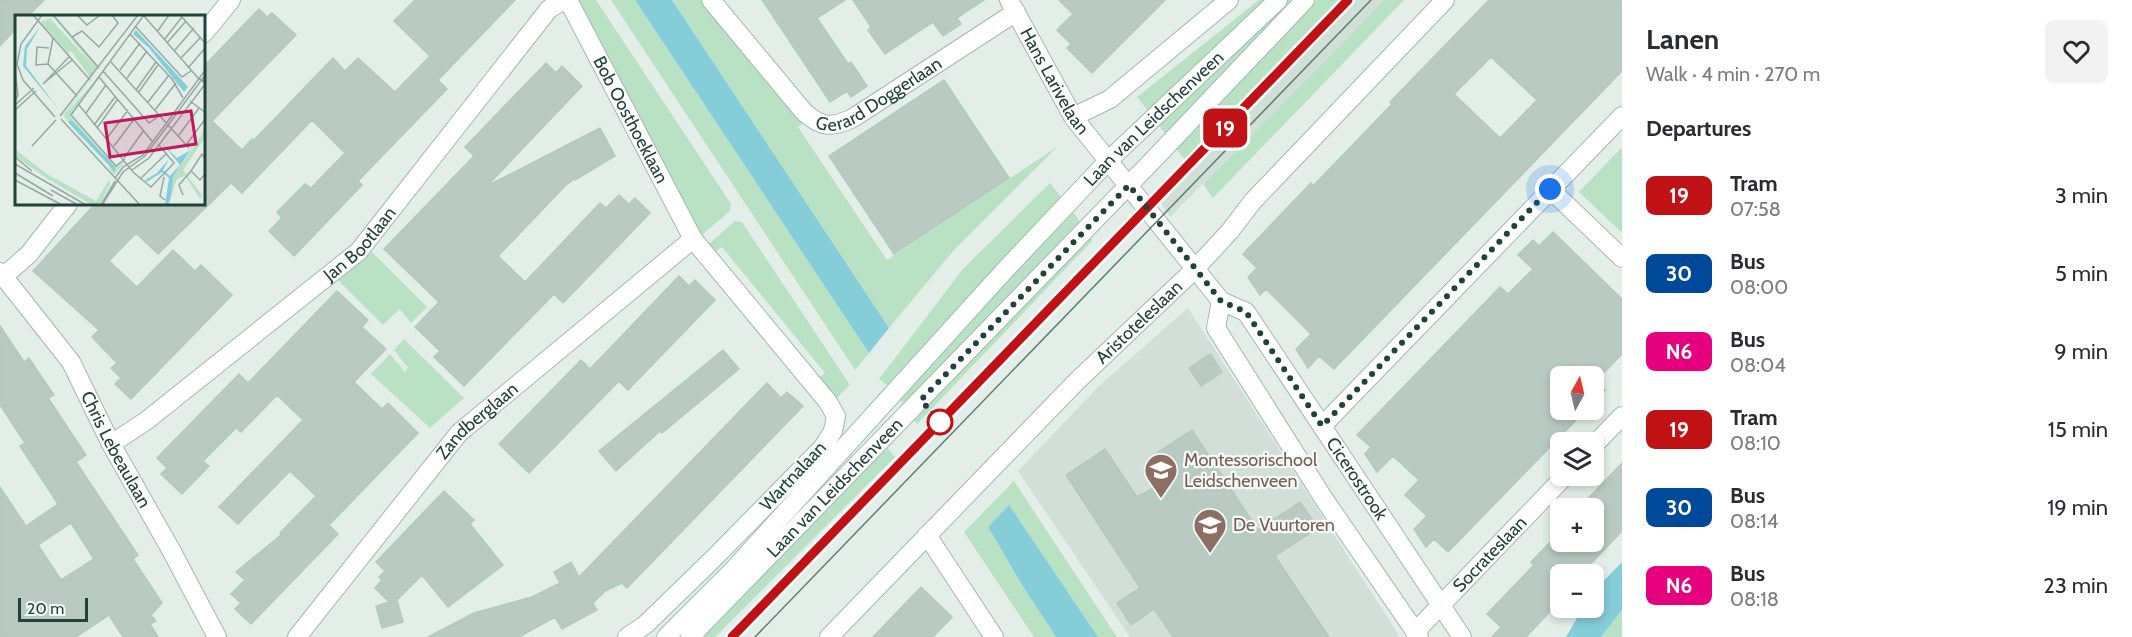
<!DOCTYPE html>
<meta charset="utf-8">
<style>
body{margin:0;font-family:Cabin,sans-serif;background:#f2f2f3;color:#2b2b33;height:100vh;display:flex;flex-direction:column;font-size:22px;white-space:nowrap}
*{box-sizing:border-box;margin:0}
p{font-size:20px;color:#7c7c81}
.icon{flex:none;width:33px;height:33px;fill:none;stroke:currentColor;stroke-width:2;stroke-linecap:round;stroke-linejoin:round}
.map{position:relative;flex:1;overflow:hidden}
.sheet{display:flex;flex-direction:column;background:#fff;width:510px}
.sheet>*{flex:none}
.badge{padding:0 12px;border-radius:9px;font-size:21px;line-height:39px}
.needle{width:39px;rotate:8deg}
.tools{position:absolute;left:1550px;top:366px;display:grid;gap:12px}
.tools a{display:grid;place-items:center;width:54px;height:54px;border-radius:9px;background:#fff;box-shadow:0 3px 9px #0003;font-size:30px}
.scale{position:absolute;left:18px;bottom:15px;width:70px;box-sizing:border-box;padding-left:6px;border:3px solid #204239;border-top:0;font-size:16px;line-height:21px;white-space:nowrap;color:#204239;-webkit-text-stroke:4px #f4faf7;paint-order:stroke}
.you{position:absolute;width:30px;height:30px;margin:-15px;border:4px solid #fff;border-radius:50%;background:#1a73e8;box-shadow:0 0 0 9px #1a73e833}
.map>.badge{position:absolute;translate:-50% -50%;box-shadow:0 0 0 3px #fff}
h2{padding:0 24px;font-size:22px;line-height:54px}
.round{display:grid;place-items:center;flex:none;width:63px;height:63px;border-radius:9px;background:#f2f2f3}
.head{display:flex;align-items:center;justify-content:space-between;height:102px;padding:0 24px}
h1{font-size:28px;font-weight:700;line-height:45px}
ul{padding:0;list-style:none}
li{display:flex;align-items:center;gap:18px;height:78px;padding:0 24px}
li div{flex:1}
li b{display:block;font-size:22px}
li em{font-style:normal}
li .badge{min-width:66px;font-weight:700;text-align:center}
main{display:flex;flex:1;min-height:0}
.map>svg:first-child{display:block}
</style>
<main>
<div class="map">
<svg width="1622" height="637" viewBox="0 0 1622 637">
<rect width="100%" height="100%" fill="#e3eee9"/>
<path fill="#d1dfd8" d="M1340 0H1384L1170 217 1154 192Z
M1188 308 1400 637H1130L1018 471 1098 387Z"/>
<path fill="#b9e2c4" d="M578 0H596L731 204 730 211 703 234 700 233Z
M611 0H635L869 353 855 370Z
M672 0H702L707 9 803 123 798 127 887 260 1057 147 954 250 889 328Z
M1259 0H1268L1149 112 1137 97Z
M1288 0H1295L1167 136 1157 123Z
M1317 0H1340L1185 160 1175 147Z
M1384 0H1404L1213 198 1203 184Z
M1621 148 1622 149V233L1579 192Z
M1050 183 1062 198 890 387 879 379 963 269Z
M1072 210 1081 223 905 404 898 399Z
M735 221 742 222 850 385 836 399 819 378 825 373 722 247 715 252 709 244Z
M1088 235 1093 240 917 424 913 418Z
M372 252 427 307 411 323 400 309 383 325 338 280Z
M404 339 464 398 430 428 371 374 390 354 405 372 408 368 394 350Z
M887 447 895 457 715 637H702Z
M1014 481 1117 637H1098L1009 506 988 527 1022 585 1056 637H1034L964 532Z
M1622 610V637H1601Z"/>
<path fill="#85cdd9" d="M635 0H672L889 328 869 353Z
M1009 505 1098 637H1056L1022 585 988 527Z
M1622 562V610L1601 637H1566L1583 608H1593V592Z"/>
<path fill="#b8cac2" stroke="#b4c9c0" stroke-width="1.5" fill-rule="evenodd" d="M0 0H44L28 16H16V29L0 46Z
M415 0H515L438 80 447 89 358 181 362 185 294 256 269 231 282 218 277 212 305 184 311 188 345 153 312 120 242 193 231 183 158 254 136 233 109 261 137 287 173 250 195 271 201 265 232 295 131 399 115 384 121 378 111 368 117 363 92 337 99 330 33 271 95 204H204V66L259 9 267 17 272 13 296 35 212 121 242 150 252 139 253 141 333 58 345 71 358 58 395 92 430 56 394 21Z
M762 0H845L817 18 848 64 851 62 867 86 851 97 847 91 830 102Z
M853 0H984L957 18 961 24 943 36 933 22 885 54 868 30 871 27Z
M1059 0H1165L1092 73 1067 48 1071 44 1057 30 1073 14Z
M1489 0H1622V71L1334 369 1319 356 1308 368 1296 349 1311 334 1266 289 1260 295 1248 277 1257 268 1243 254 1311 183 1313 186 1366 131 1392 104 1390 102ZM1491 57 1537 100 1500 138 1454 94Z
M546 63 556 73 562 66 582 86 487 186 600 128 615 156 575 180 574 179 565 186 498 256 525 282 600 203 606 208 619 195 629 204 635 198 650 213 563 303 554 294 464 386 434 357 440 351 415 327 439 302 384 249 474 156 465 147Z
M944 80 1009 178 894 254 829 156Z
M1553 232 1622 299V354L1596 381 1605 390 1593 402V376H1560V410H1586L1448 552 1434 539 1426 547 1414 529 1427 516 1405 495 1419 480 1393 456 1377 472 1365 454 1371 447 1357 435 1500 287 1508 294 1533 269 1518 255 1533 240 1539 246Z
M679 276 689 286 695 280 715 300 628 390 619 381 529 473 499 444 581 360 590 369Z
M337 291 368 320 362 327 386 349 354 382 382 409 388 403 418 433 329 525 338 534 251 624 235 609 241 603 231 594 245 580 236 572 281 535 280 533 316 496 290 471 238 524 219 507 303 420 277 395 241 432 236 428 203 461 209 466 182 494 161 474 167 468 157 458 239 374 248 383Z
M0 326 24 362 29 358 54 395 48 398 86 455 76 462 138 555 133 559 162 603 151 615 156 621 150 624 158 637H123L109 615 76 637H0V487L26 526 58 504 20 446 25 443 0 405ZM71 523 94 559 61 580 38 545Z
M723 350 739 369 662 433 660 431 616 471 599 451Z
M1210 354 1222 372 1201 386 1189 368Z
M767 383 781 398 787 392 803 406 627 588 622 583 605 591 593 603 597 610 562 629 555 617 519 637H428L474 613 532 597 560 583 554 572 571 562 579 577Z
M1192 430 1258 530 1300 502 1318 528 1275 556 1329 637H1173L1154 609 1131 625 1117 603 1140 588 1066 475 1105 449 1137 497 1170 479 1154 455Z
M1622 463V531L1581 574H1560V601L1526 637H1492L1501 627 1487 614 1534 565 1531 562 1560 532V542H1593V508H1579Z
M444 491 474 520 470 524 503 565 448 607 422 575 397 600 403 622 382 628 376 606 389 602 375 588 382 580 379 577 385 571 376 562Z
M921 587 952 617 933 637H873Z"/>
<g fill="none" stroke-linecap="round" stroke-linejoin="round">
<defs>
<g id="street">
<path id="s1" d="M568 0 693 239 828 402 836 416 833 431 823 447 712 560 645 625 627 637"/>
<path id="s2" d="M711 0 804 112C822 128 832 128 853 118L1016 12"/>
<path id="s3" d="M1009 0 1073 117 1221 301 1246 312 1462 637"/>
<path d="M204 33 231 0"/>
<path d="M1073 117 1110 99 1229 0"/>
<path d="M1550 189 1622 258"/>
<path id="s4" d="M0 272 71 362 111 444 171 550 217 637"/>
<path d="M4 276 29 254 68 204"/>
<path d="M1221 301 1216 328 1324 499 1419 637"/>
<path d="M1322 426 1622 116"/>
<path id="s5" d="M111 444 146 421 359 251 549 9 564 0"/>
<path d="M1593 446 1622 416"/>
<path d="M927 535 994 637"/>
<path id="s6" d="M1415 632 1565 476"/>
<path id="s7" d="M297 637 459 433 693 239"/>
<path id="s8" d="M829 637 1077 381 1195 269 1230 231 1253 201 1445 0"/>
</g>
<g id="secondary">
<path id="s9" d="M666 637 734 569 1006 269 1109 160 1278 0"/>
<path id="s10" d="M690 637 1155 158 1305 0"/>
</g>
</defs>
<use href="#street" stroke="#a5b7b1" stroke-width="20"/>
<use href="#secondary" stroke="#a0bcb2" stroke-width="20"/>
<use href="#street" stroke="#fff" stroke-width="18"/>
<use href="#secondary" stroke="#fff" stroke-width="18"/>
<path stroke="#5b7e74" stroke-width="1.5" d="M732 637 1348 0
M755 637 1371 0"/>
</g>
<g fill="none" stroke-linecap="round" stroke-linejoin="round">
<defs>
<path id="line" d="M732 637 1348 0"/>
</defs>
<use href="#line" stroke="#fff" stroke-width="14"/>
<use href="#line" stroke="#c01115" stroke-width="9"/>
<path stroke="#204239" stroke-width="6" stroke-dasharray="0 10.8" d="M940 422 921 400 1129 185 1221 301 1246 312 1322 426 1550 189"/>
</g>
<defs>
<symbol id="school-pin" viewBox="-11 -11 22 30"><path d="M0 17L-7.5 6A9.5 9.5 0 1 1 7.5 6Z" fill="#8d6e63" stroke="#f4faf7"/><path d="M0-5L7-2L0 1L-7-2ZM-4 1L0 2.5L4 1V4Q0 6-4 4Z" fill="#fff"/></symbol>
</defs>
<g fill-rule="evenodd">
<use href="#school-pin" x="1142" y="451" width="38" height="52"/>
<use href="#school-pin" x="1191" y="506" width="38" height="52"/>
</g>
<circle fill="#fff" stroke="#c01115" stroke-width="3" cx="940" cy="422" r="12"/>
<g text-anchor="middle" stroke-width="4.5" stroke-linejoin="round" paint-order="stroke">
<g font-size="18" fill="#204239" stroke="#f4faf7">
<text dy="6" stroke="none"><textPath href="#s3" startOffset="93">Hans Larivelaan</textPath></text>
<text dy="6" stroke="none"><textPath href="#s2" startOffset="232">Gerard Doggerlaan</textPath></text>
<text dy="6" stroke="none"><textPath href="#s9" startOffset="712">Laan van Leidschenveen</textPath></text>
<text dy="6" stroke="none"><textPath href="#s1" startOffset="135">Bob Oosthoeklaan</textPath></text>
<text dy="6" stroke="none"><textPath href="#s5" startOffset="320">Jan Bootlaan</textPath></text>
<text dy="6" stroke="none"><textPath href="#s8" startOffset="442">Aristoteleslaan</textPath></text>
<text dy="6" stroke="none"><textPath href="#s7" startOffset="282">Zandberglaan</textPath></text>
<text dy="6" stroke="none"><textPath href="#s4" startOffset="213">Chris Lebeaulaan</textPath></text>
<text transform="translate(793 476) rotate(-47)" y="6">Wartnalaan</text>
<text dy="6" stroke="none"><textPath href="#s3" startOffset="597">Cicerostrook</textPath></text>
<text dy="6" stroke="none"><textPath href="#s10" startOffset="208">Laan van Leidschenveen</textPath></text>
<text dy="6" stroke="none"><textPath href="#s6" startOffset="108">Socrateslaan</textPath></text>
</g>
<g font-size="18" fill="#785e54" stroke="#f4faf7" text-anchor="start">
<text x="1184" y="466">Montessorischool<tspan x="1184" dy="21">Leidschenveen</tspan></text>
<text x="1233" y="531">De Vuurtoren</text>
</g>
</g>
<g transform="translate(15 15)">
<rect width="190" height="190" fill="#e3eee9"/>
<path d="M33 0 28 7 35 3 80 53 37 0 82 52 75 62 56 36 53 38 26 8ZM81 58 49 101 84 61 55 101 100 151 110 147 99 160 48 100ZM55 105 93 146 96 156 53 107ZM190 115V122L168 155 173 161 177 158 173 162 187 180 185 184 168 157 170 161 162 164 153 190 158 162ZM0 134 32 159 81 186 94 165 95 169 85 190H77L31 163 0 141Z" fill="#b9e2c4" fill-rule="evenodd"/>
<path d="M25 12 12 34 11 51 44 95 8 51 10 31ZM121 15 165 63 173 72 169 77 134 33 118 19ZM56 105 100 152V157L53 107ZM190 112 158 162 156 182 153 190H150L154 163 147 157 132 167 130 165 142 158 154 144 148 155 155 161 165 150 147 128 162 143 174 136Z" fill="#85cdd9"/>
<path fill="none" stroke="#95a9a3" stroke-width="1.5" d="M18 0 75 65M27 0 6 29 2 49 8 65 40 102M38 0 84 53M62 0 72 10 85 0M165 0 191 29M129 1 183 63M121 12 167 62 176 56M142 17 154 0M115 19 157 64 168 83M57 22 67 16 84 32 103 8 97 0M38 23 33 49 62 81M149 25 167 2M152 28 171 6M160 35 179 13M54 42 28 69 57 45M166 43 186 22M95 46 174 133M33 49 21 50 22 32 34 33M173 53 191 32M105 55 125 28M0 56 3 80 0 86M88 56 134 108 144 101M84 62 137 126M112 63 132 36M191 67 183 63 191 69M121 75 141 47M123 78 143 50M175 86 191 98M133 87 154 60M0 90 19 73M64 90 118 157 136 172 159 148 143 129M0 95 21 76M140 95 161 68M71 98 91 70M45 101 123 0M46 104 125 190M79 110 100 82M82 113 102 85M164 120 184 93M93 122 113 95M171 130 191 103M17 131 41 105M99 131 120 103M0 142 17 156M109 143 129 115M110 144 101 151 56 100 129 0M191 145 187 139 176 156 185 165 191 158M0 149 71 190M117 155 134 143 191 68M0 158 38 181M149 162 145 181 150 185M100 163 108 152 128 140 191 54M125 164 152 138M0 165 47 190M36 175 63 190M168 180 164 170 176 156M86 190 100 166M87 190 108 157 130 141 191 59"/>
<path fill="#c2185b" fill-opacity="0.15" stroke="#c2185b" stroke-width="3" d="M176 96 181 129 95 142 90 108Z"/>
<rect width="190" height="190" fill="none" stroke="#204239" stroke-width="3"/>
</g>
</svg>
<div class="tools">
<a><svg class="needle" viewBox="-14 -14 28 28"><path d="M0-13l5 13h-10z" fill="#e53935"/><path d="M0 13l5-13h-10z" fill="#7c7c81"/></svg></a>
<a><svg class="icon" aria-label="layers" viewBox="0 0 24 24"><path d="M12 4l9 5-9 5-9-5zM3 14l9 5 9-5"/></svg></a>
<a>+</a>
<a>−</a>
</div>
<div class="scale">20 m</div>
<div class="you" style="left:1550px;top:189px"></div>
<b class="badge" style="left:1225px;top:128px;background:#c01115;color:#fff">19</b>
</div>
<section class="sheet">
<div class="head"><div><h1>Lanen</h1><p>Walk · 4 min · 270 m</p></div><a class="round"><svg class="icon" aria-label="heart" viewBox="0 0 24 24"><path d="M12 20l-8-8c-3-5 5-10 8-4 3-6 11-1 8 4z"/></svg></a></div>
<h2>Departures</h2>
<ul>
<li><span class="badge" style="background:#c01115;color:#fff">19</span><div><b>Tram</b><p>07:58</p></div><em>3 min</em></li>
<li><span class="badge" style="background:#004899;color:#fff">30</span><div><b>Bus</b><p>08:00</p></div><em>5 min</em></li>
<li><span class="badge" style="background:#e6007e;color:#fff">N6</span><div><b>Bus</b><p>08:04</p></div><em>9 min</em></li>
<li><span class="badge" style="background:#c01115;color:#fff">19</span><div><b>Tram</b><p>08:10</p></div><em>15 min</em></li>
<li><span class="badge" style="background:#004899;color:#fff">30</span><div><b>Bus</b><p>08:14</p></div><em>19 min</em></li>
<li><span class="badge" style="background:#e6007e;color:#fff">N6</span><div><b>Bus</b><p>08:18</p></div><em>23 min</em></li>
</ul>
</section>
</main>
